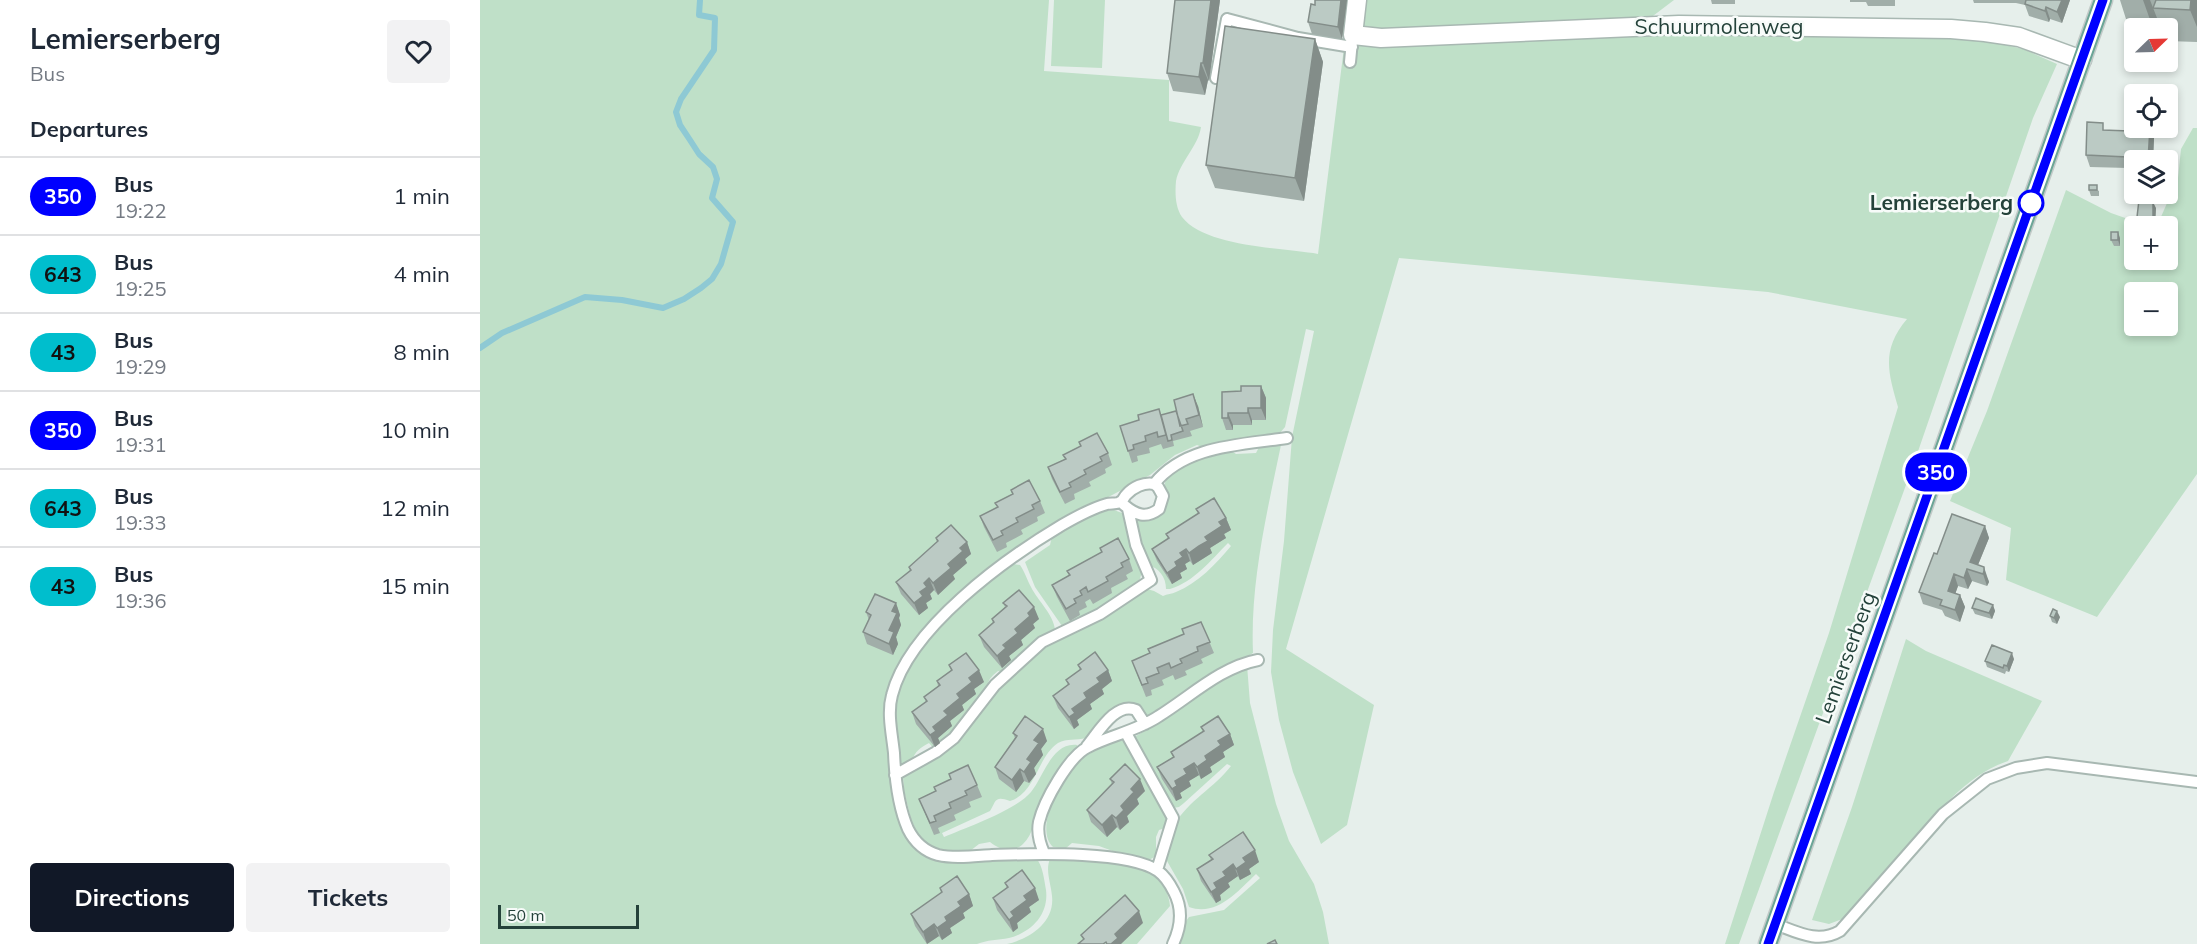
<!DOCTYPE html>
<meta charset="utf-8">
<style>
body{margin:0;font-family:Mulish,sans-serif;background:#f2f2f3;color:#1f2937;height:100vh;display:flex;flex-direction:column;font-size:22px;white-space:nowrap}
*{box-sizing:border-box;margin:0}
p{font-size:20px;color:#747a83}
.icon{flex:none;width:33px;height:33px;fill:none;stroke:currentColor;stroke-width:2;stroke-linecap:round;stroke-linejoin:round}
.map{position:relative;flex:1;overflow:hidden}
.drawer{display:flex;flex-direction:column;background:#fff;width:480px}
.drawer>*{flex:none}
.badge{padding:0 12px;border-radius:20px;font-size:21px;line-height:39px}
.needle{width:39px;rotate:67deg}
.controls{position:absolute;left:1644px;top:18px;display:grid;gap:12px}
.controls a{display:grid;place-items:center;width:54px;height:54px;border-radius:6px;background:#fff;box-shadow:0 3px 9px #0003;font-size:30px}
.scale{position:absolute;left:18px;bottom:15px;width:141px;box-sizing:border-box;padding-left:6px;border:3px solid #24423a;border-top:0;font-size:16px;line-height:21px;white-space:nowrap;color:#24423a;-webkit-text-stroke:4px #f7fbf9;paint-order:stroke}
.map>.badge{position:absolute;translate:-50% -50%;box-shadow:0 0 0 3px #fff}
h2{padding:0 30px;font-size:22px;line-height:54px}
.round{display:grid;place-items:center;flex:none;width:63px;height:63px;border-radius:6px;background:#f2f2f3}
.head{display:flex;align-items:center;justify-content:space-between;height:102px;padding:0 30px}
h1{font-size:28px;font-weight:700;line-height:45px}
.primary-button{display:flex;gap:12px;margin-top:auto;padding:12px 30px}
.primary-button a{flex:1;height:69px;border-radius:6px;background:#111827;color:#fff;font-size:24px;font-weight:700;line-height:69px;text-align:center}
.primary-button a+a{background:#f2f2f3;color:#1f2937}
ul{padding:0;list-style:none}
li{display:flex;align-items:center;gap:18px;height:78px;padding:0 30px;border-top:2px solid #e0e1e3}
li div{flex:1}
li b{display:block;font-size:22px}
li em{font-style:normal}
li .badge{min-width:66px;font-weight:700;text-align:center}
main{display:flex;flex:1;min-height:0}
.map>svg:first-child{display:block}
</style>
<main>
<section class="drawer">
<div class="head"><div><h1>Lemierserberg</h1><p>Bus</p></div><a class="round"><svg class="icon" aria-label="heart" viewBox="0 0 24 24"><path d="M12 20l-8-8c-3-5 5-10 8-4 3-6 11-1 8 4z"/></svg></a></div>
<h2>Departures</h2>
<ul>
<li><span class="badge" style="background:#00f;color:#fff">350</span><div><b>Bus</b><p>19:22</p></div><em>1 min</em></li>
<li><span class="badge" style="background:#00becd;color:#111">643</span><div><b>Bus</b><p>19:25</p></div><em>4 min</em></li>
<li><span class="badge" style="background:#00becd;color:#111">43</span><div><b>Bus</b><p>19:29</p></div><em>8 min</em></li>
<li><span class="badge" style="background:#00f;color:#fff">350</span><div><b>Bus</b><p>19:31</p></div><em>10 min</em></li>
<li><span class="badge" style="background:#00becd;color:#111">643</span><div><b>Bus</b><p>19:33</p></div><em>12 min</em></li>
<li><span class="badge" style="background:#00becd;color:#111">43</span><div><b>Bus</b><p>19:36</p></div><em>15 min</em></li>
</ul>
<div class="primary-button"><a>Directions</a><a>Tickets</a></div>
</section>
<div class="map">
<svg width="1717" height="944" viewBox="0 0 1717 944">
<rect width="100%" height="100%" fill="#e6efeb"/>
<path fill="#bfe0c8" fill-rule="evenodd" d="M0 0H569L564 71 689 80V121L721 127C718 147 700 161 696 181 695 192 695 207 702 217 725 247 803 248 838 254L870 0H1194L1161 25 1499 39 1543 49 1577 64 1553 118 1434 463 1259 944H1245L1294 792 1349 633 1418 407C1408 372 1401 350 1427 319L1288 292 919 258 806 649 894 705 867 825 841 844 813 772 799 720 791 672 793 630 804 541 812 437 834 331 826 329 805 427 799 434 731 446 722 447 717 445 695 455 670 475 564 531 432 645 411 682 405 708 413 788 439 850 556 858C563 866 564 879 566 890 569 914 552 932 529 938 518 940 507 940 497 944H0Z
M574 0H625L622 68 571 66Z
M1713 128H1717V474L1617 617 1526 580 1531 528 1470 501 1507 411 1586 190 1631 213 1668 226H1654V260H1688V226H1677L1698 178 1701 149ZM1654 292H1688V326H1654Z
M799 443 801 445C787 512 770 583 773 653L670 716 666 715C646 683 620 722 606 738 596 741 587 738 578 743 557 757 556 793 530 801 514 795 516 802 510 811L462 833 464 837C487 827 536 810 551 792 564 776 572 742 597 745L598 747C582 766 571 785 561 806 555 818 553 835 543 844 533 854 520 850 510 842L499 844 490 851H480L459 850 446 844 438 835 431 819 424 791 423 777 428 771 479 739 492 725 513 693 565 642 667 589 674 591 683 596C687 594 692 594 696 592 718 583 736 564 751 546L748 543C731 560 714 582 690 589H686C686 577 679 568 668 565L653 517C662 520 666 520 675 515 699 502 676 490 689 475 705 459 730 455 750 450L756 454 776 453 779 447Z
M634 510 642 513 645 518 662 571 660 579 629 604 586 627 582 626 555 587 545 562 570 545 572 536 621 511Z
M533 564 540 565C545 572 547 580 551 587 558 601 574 615 575 630L523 672 518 671C512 676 507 680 508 688L471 734 454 749 449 743C440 748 435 751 432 761L421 767C418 748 412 717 416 698 425 654 494 585 533 564Z
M1426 639 1446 651 1562 701 1528 761C1486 775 1457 813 1430 845 1408 869 1387 894 1365 918L1349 924 1332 920 1372 807Z
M767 665 770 703 796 804 809 841 834 884 843 912 849 944H700L706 921 709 917 744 910 780 878 776 874C758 891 737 917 709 907L703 889 687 861 683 860C686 849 689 834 695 824 708 801 735 787 751 766L747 764 704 803 699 807 693 808 655 743 656 736 678 723 715 695Z
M638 740 646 742 687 816 685 828 679 830 676 837V856L669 860 638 853 619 846 592 843 585 849 573 847C552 827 585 771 604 756 614 748 626 745 638 740Z
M570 859C595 859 652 860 672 874 683 882 689 894 690 906L657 944H527C549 939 575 923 572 896 571 884 565 870 570 859Z"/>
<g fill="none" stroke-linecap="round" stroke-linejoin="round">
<path stroke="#8ec9d4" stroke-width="6" d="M0 348 22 333 105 297 142 300 183 308 204 299 221 288 232 279 241 264 253 222 232 198 237 179 233 167 219 154 210 140 200 125 196 112 201 99 234 50 235 18 219 15 220 0"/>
<defs>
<path id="lane" d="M870 62 872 41
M736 78 747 19 818 38 872 47
M644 505C656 515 666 519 679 509L683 496 678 487 674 484
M646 733 693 818 677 870
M607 746C618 733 636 701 656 710L665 724
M415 775 456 752 474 738 515 685 562 642 620 614 671 580 656 545 648 509
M564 853C560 844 557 832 559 822 564 801 589 756 608 747 631 735 657 731 679 716 711 696 741 667 778 660
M1295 924C1317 932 1338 944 1360 931L1463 814 1507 779 1536 768 1567 763 1717 782
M693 944C701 927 703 909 694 892 690 884 685 876 678 871 648 850 549 854 512 855 495 856 475 859 458 855 444 851 434 841 428 829 418 806 415 778 414 753 412 734 407 713 412 695 429 628 525 559 582 525 596 517 612 508 627 504 630 503 638 504 640 502 643 501 644 497 646 495 653 487 664 482 674 484 705 445 761 445 807 438"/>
<path id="street" d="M877 0 873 35 901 38 1199 25 1471 29 1505 32 1539 37 1602 60"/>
<path id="primary" d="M1288 944 1623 0"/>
</defs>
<use href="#lane" stroke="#a8b8b2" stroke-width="14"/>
<use href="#street" stroke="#a8b8b2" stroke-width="21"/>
<use href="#primary" stroke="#c2cac8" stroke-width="21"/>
<use href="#lane" stroke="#fff" stroke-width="10"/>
<use href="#street" stroke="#fff" stroke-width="18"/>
<use href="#primary" stroke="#6aa596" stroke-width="18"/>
</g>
<path fill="#a1aea9" d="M740 0 729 81 728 80 725 95 693 91 687 73Z
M867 0 862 39 832 34 828 22 835 5Z
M1231 0H1255V4H1232Z
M1370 0H1415V6H1388L1386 2H1370Z
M1493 0H1590L1582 23 1570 19 1569 22 1549 16 1545 5 1536 3H1494Z
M1640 0H1717V42L1688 41V28H1681L1677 18 1673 28 1646 19Z
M835 39 843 62 824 201 735 188 726 165Z
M1626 130 1674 138 1673 160H1654V176L1651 175 1648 168 1610 167 1606 155Z
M1609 185 1619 191V196H1611L1609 190Z
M1676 208 1675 224 1659 223 1657 217Z
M1640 238V246H1634L1631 240Z
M781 386 786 398V420H772V425H753V430H746L742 418 761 391Z
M718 406 723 427 710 431 712 436 693 441 694 446 683 449 681 444 669 448 670 453 657 456 658 461 652 463 640 426Z
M599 442 628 453 632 465 625 469 626 473 609 482 611 486 594 494 595 499 585 504 572 479 568 467 585 459 583 455 600 446Z
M531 490 560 501 565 513 557 517 558 521 541 530 543 534 526 543 527 547 517 552 504 527 500 516 517 507 515 503 532 494Z
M716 509 746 518 751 530 744 534 746 538 730 548 732 553 713 565 710 561 705 564 707 569 700 573 702 578 692 584 677 561 672 549 688 539 686 534 718 514Z
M1505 526 1509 538 1498 565 1508 579 1509 582 1507 586 1492 581 1488 589 1478 586 1475 594 1480 595 1485 607 1480 622 1465 616 1462 610 1443 604 1439 592 1457 554Z
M456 538 487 542 491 554 485 559 487 563 473 575 475 579 458 595 454 590 450 594 452 599 446 603 448 608 439 615 421 594 416 582 430 571 429 567 457 542Z
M620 548 649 559 653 571 646 575 648 579 631 588 632 593 613 604 610 599 605 602 607 607 599 611 600 615 590 621 577 597 572 585 589 576 587 571 621 553Z
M416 603 420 615 419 618 421 625 416 637 418 644 413 655 387 644 383 632 389 620 386 612Z
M523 603 559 619 553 624 555 628 541 640 543 645 529 656 531 660 522 668 504 647 499 635 513 623 512 619 525 607Z
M1513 605 1515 611 1512 619 1495 614 1492 608Z
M1570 616 1580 617 1577 624 1572 622Z
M721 622 734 653 721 659 723 663 705 671 707 675 695 680 693 675 682 680 684 685 671 690 672 695 666 697 652 661 670 653 704 634Z
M1534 659 1529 672 1526 671 1525 674 1507 667 1505 661Z
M469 665 504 682 494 689 496 694 482 705 484 710 470 721 472 726 458 738 460 743 455 747 436 724 432 712 446 702 444 697 458 686 457 681 471 670Z
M598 665 628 670 632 681 622 689 624 694 610 704 612 709 597 720 599 725 594 729 578 708 573 696 588 685 586 680 600 670Z
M721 727 750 734 754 745 743 752 745 757 730 767 732 772 721 779 719 775 709 781 711 786 700 793 702 798 696 801 682 779 677 767 693 757 691 752 723 732Z
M533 733 567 741 561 749 563 755 554 768 556 774 549 783 544 781 536 792 519 779 515 767 535 738Z
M630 779 665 791 657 799 659 804 647 816 649 822 640 830 637 827 627 837 611 822 607 810 632 784Z
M497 785 502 797 489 802 491 807 474 815 476 820 458 828 460 833 454 835 439 799 455 791 454 787Z
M729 855 779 862 769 869 771 874 760 880 758 876 748 883 750 887 740 895 741 900 736 903 721 881 717 869 731 860Z
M525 883 559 900 549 907 551 912 537 923 538 928 533 932 517 910 513 898 527 888Z
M460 888 489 894 493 906 483 913 485 918 470 928 472 933 462 940 459 936 447 944 435 926 431 914 461 893Z"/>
<path fill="#838d89" d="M731 0H740L729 81 723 63Z
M861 0H867L862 39 858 27Z
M1582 0H1590L1582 23 1577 12Z
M1663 0H1670L1677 18 1673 28Z
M1711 0H1717V27L1710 10Z
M1566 7 1570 19 1569 22 1565 11Z
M835 39 843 62 824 201 815 178Z
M721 63 728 80 725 95 719 77Z
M1670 128 1674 138 1673 160H1668Z
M1673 202 1676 208 1675 224 1673 218Z
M1638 232 1640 238V246L1638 240Z
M781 386 786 398V420L781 408Z
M713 394 718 406 723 427 719 415Z
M768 408 772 420V425L768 413Z
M748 413 753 425V430L748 418Z
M746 518 751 530 744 534 746 538 730 548 732 553 713 565 709 553 739 522Z
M1505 526 1509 538 1495 572 1490 562Z
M487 542 491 554 485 559 487 563 473 575 475 579 458 595 453 583 480 548Z
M706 549 710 561 705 564 707 569 700 573 702 578 692 584 687 573 700 553Z
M1504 567 1509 582 1507 586 1503 574Z
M1487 569 1492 581 1488 589 1484 578Z
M1474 574 1478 586 1472 603 1468 591Z
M449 578 454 590 450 594 452 599 446 603 448 608 439 615 434 603 440 592 444 583Z
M1480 595 1485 607 1480 622 1475 610Z
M416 603 420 615 419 618 421 625 416 637 418 644 413 655 409 644V630L412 611Z
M1513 605 1515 611 1512 619 1509 613Z
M554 607 559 619 553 624 555 628 541 640 543 645 529 656 531 660 522 668 517 656 535 629 548 613Z
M1577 611 1580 617 1577 624 1574 618Z
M1532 653 1534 659 1529 672 1527 666Z
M499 670 504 682 494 689 496 694 482 705 484 710 470 721 472 726 458 738 460 743 455 747 450 735 453 727 489 678Z
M628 670 632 681 622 689 624 694 610 704 612 709 597 720 599 725 594 729 589 717 592 709 617 678Z
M563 729 567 741 561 749 563 755 554 768 556 774 549 783 544 772 547 759 554 740Z
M750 734 754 745 743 752 745 757 730 767 732 772 721 779 717 767 725 756 738 741Z
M714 763 719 775 709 781 711 786 700 793 702 798 696 801 692 789 695 781 704 769Z
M540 769 544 781 536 792 532 780Z
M660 779 665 791 657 799 659 804 647 816 649 822 640 830 636 818 641 806 651 789Z
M632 815 637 827 627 837 622 825Z
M775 850 779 862 769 869 771 874 760 880 756 869 763 858Z
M753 864 758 876 748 883 750 887 740 895 741 900 736 903 731 892 734 883 743 872Z
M555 888 559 900 549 907 551 912 537 923 538 928 533 932 529 920 531 912 544 896Z
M489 894 493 906 483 913 485 918 470 928 472 933 462 940 457 928 465 917 478 902Z
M659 911 663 923 641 944H631L635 934Z
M454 924 459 936 447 944 443 932Z"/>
<path fill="#bbcac4" stroke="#838d89" stroke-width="1.5" d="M695 0H731L723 63H721L719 77 687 73Z
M835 0H861L858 27 828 22 831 4 835 5Z
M1546 0H1582L1577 12 1566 7 1565 11 1545 4Z
M1676 0H1711L1710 10 1673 8Z
M745 26 835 39 815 178 726 165Z
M1607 122 1623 123V130L1649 131V129L1670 128 1668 160H1654V164H1647V157L1606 155Z
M1609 185H1617V190H1609Z
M1659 200 1673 202V218L1657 217Z
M1631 232H1638V240H1631Z
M761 386H781V408H768V413H748V418H742V392L761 391Z
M713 394 719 415 706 419 708 424 700 426 694 400Z
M679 409 686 435 678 437 677 432 665 436 666 441 653 445 654 449 648 451 640 426 659 420 658 415Z
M696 411 703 431 691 435 692 440 688 441 681 415Z
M617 433 628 453 620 457 622 461 604 470 606 474 589 483 591 487 580 492 568 467 586 459 583 455 601 446 599 442Z
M549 480 560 501 552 505 554 509 536 518 538 522 521 531 523 535 513 540 500 516 518 507 515 503 533 494 531 490Z
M734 498 746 518 739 522 742 526 725 537 728 541 719 546 709 553 706 549 700 553 703 557 695 562 697 566 687 573 672 549 689 538 686 534 719 513 716 509Z
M1472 514 1505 526 1490 562 1504 567V571L1503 574 1487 569 1484 578 1474 574 1468 591 1480 595 1475 610 1460 605 1462 600 1439 592 1454 553 1457 554Z
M471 525 487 542 480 548 483 551 468 564 471 568 453 583 449 578 444 583 447 587 440 592 443 596 434 603 416 582 431 570 429 567 458 541 456 538Z
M638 538 649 559 641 563 643 567 626 577 628 581 608 592 606 587 600 591 602 595 594 599 596 603 586 609 572 585 590 575 587 571 622 552 620 548Z
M539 590 554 607 548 613 550 616 535 629 538 633 523 645 526 648 517 656 499 635 514 622 512 619 527 606 523 603Z
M395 594 416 603 412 611 417 613 409 630 414 632 409 644 383 632 391 615 386 612Z
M1496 598 1513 605 1509 613 1492 608Z
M1573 609 1577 611 1574 618 1570 616Z
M721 622 730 642 717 647 718 651 700 659 702 663 691 668 689 663 677 668 679 673 666 678 668 683 662 685 652 661 670 653 668 649 704 634 702 629Z
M1512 645 1532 653 1527 666 1524 665 1523 668 1505 661Z
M615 652 628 670 617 678 620 682 604 693 607 698 592 709 595 713 589 717 573 696 589 684 586 680 601 669 598 665Z
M486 653 499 670 489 678 492 682 477 694 480 698 464 711 468 715 453 727 456 731 450 735 432 712 447 701 444 697 460 685 457 681 472 670 469 665Z
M545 716 563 729 554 740 559 743 547 759 551 762 544 772 540 769 532 780 515 767 537 736 533 733Z
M738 716 750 734 738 741 741 745 725 756 727 760 717 767 714 763 704 769 707 774 695 781 697 786 692 789 677 767 694 757 691 752 724 731 721 727Z
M645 764 660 779 651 789 654 792 641 806 644 810 636 818 632 815 622 825 607 810 634 782 630 779Z
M488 765 497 785 485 791 487 795 469 803 471 808 454 816 456 821 450 823 439 799 456 791 454 787 471 779 469 774Z
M763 832 775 850 763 858 766 862 756 869 753 864 743 872 746 876 734 883 737 888 731 892 717 869 733 859 729 855Z
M542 870 555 888 544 896 547 900 531 912 534 916 529 920 513 898 528 887 525 883Z
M477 876 489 894 478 902 481 906 465 917 467 921 457 928 454 924 443 932 431 914 462 892 460 888Z
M645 895 659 911 635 934 638 938 631 944H627L626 942 623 944H598L604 939 601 935Z
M795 940 797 944H787Z"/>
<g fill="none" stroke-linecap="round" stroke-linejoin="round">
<defs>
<path id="line" d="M1288 944 1623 0"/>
</defs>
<use href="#line" stroke="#fff" stroke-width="14"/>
<use href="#line" stroke="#00f" stroke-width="9"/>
</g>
<circle fill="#fff" stroke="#00f" stroke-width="3" cx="1551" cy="203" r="12"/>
<g text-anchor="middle" stroke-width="5" stroke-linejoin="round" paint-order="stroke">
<g font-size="21" fill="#24423a" stroke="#f7fbf9">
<text x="1239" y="34">Schuurmolenweg</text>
<text transform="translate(1366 658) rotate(-70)" y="7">Lemierserberg</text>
</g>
<g font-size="21" font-weight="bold" fill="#24423a" stroke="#f7fbf9" text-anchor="end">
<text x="1533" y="210">Lemierserberg</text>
</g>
</g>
</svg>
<div class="controls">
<a><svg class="needle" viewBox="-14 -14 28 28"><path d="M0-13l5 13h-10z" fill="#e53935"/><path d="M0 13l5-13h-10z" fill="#747a83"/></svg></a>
<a><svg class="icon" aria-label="locate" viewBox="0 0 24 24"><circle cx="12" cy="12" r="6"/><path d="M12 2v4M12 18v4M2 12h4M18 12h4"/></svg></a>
<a><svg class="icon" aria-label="layers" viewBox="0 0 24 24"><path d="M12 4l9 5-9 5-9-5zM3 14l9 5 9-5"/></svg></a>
<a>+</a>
<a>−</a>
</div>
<div class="scale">50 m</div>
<b class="badge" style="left:1456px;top:472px;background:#00f;color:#fff">350</b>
</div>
</main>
